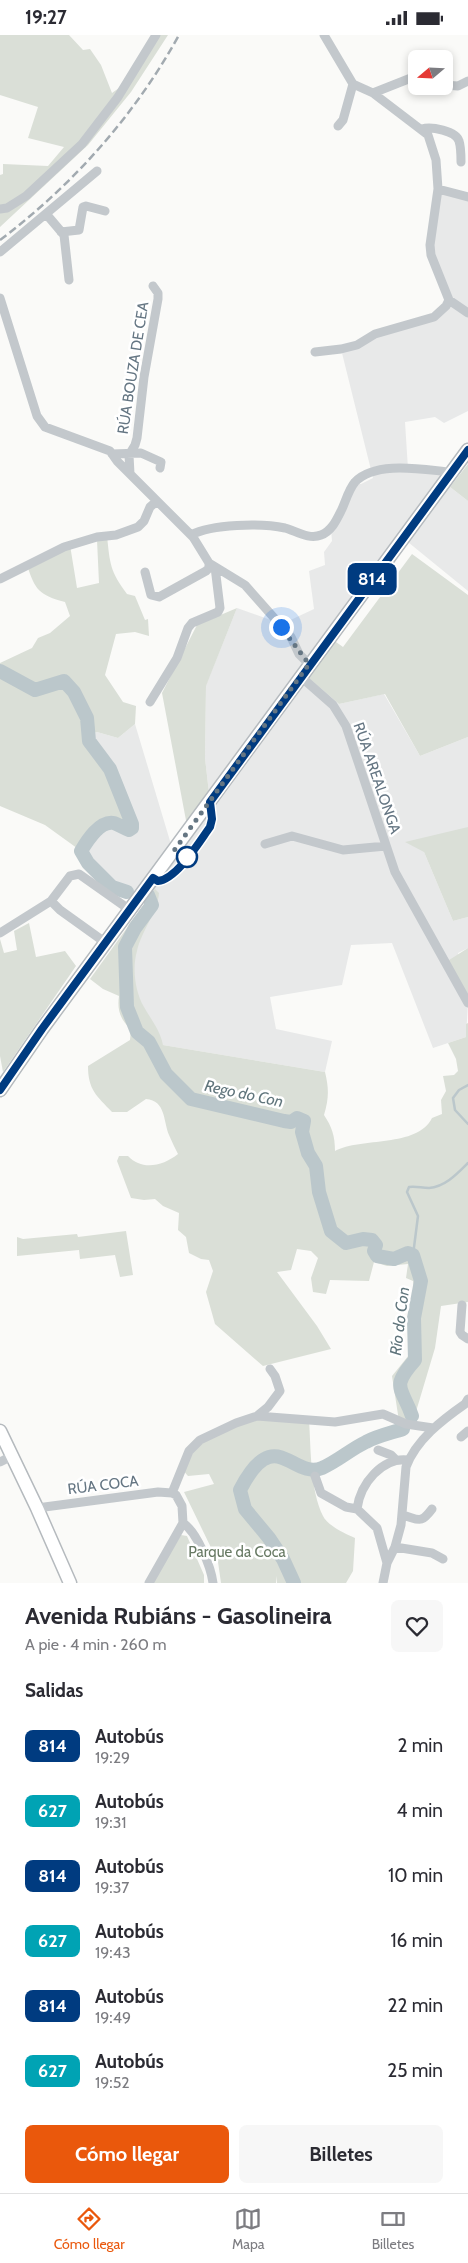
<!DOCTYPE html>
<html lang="es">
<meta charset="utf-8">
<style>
body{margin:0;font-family:Cabin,sans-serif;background:#f7f7f7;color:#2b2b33;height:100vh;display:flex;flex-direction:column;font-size:19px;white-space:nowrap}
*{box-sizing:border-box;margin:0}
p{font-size:16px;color:#7c7c81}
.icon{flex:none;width:28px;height:28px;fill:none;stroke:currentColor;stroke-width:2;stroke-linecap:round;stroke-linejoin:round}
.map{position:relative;height:1548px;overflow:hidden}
.details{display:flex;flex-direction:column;background:#fff;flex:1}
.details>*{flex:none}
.badge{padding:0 10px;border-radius:8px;font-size:18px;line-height:32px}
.needle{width:32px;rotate:251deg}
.fabs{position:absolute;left:408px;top:15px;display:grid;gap:10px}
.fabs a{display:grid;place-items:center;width:45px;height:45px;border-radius:8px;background:#fff;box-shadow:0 2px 8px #0003;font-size:25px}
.you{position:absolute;width:25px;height:25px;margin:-12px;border:4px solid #fff;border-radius:50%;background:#1a73e8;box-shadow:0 0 0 8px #1a73e833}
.map>.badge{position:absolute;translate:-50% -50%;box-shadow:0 0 0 2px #fff}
h2{padding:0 25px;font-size:19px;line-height:45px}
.round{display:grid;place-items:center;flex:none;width:52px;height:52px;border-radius:8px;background:#f7f7f7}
.headline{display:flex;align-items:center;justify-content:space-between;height:85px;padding:0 25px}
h1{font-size:24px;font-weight:700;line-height:38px}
.cta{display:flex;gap:10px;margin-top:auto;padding:10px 25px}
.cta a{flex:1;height:58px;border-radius:8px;background:#ea580c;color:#fff;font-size:20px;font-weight:700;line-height:58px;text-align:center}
.cta a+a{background:#f7f7f7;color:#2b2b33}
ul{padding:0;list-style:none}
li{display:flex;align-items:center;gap:15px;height:65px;padding:0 25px}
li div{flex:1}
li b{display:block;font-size:19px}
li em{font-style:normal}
li .badge{min-width:55px;font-weight:700;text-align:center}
.status{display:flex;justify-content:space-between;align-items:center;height:35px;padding:0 25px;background:#fff;direction:ltr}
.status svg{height:14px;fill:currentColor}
.tabs{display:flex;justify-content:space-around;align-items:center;height:70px;border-top:1px solid #e1e1e2;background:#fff;font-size:14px;color:#7c7c81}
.tabs a{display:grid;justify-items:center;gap:2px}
.tabs .on{color:#ea580c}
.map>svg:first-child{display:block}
</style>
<div class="status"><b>19:27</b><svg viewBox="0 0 49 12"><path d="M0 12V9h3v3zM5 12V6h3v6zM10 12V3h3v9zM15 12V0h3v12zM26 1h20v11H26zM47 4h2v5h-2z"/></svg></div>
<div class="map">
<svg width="468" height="1548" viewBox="0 0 468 1548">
<rect width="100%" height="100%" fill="#fafaf8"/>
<path fill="#e8e9e9" d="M438 154 468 162V376L444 388 435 382 405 387 408 434 443 439 450 452 468 466V556L403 503 301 636 339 669 384 659 420 721 468 702V792L424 817 453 886 468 882V913L458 918 468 968 466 1002 433 1013 392 908 351 910 342 950 270 962 276 994 332 1006 325 1037 163 1010 127 972 125 921 151 870 148 860 112 852 88 828 81 816 88 803 106 788H113L129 795 132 792 110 734 89 706 88 700 97 697 118 703 135 689 173 816 210 767 205 723 206 650 237 573 282 589 314 574 309 536 325 530 324 517 332 506 331 494 354 449H361L373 443 341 314 434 282 449 265 430 210Z"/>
<path fill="#dadfd7" d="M0 0H69L83 15 90 14 101 30 112 58 119 53 152 0H168L131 57 88 110 0 192V140L3 139V129L48 131 64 112 28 103 38 72 0 60Z
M468 429V466L450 452Z
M107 501C110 529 110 536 127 559L135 561 145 585 148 584 149 601 135 597 116 599 105 640 123 667 136 671 135 689 118 703 97 697 88 700 92 711 110 734 132 789 129 795C124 793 119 789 114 788 100 785 87 806 81 816L45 790 0 771V628L32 613 38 603 50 598 70 581 65 567C39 560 35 555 27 530L70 510 77 553 99 548 97 505Z
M412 519 468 560V702L420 721 385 659 339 669 303 638 329 602 343 612Z
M237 573 206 651 205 723 210 767 188 796 162 658 197 590Z
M468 792V882L453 886 424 817 405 807Z
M155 854 159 858C158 876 141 897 137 916 132 933 135 957 144 972 152 986 160 995 163 1010L325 1037C329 1053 329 1064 324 1080 332 1092 335 1101 335 1116 361 1102 417 1113 432 1083L442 1079 441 1065 446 1056 443 1041 454 1040 458 1036 456 1024 448 1008 466 1002V989L468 988V1267L441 1271 435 1313 412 1390 399 1386 392 1341 409 1320 410 1281 414 1256 413 1246 406 1243 408 1229 387 1231 374 1227 369 1246 330 1245 326 1259 313 1257 311 1243 318 1223 311 1216 297 1214 291 1235 277 1237 317 1291 331 1314 263 1331 215 1289 206 1257 213 1236 209 1225 201 1224 189 1218 186 1202 178 1195 179 1178 163 1171 155 1164 144 1165 131 1163 117 1126 119 1121H128C142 1136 163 1131 178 1119 175 1113 172 1107 169 1100 163 1085 166 1066 146 1064L127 1077H112C97 1061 88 1055 88 1031L130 1005 131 994C120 985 117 974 119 961L103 954 90 944Z
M29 888 36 922 65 916 76 931 3 1037 0 1021V904L4 918 17 915 14 896Z
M468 913V968L446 927Z
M126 1196 133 1240 120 1242 115 1220 80 1224 79 1215 17 1221V1202L23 1204 77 1199 78 1202Z
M257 1381 309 1385C311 1414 310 1455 323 1481 328 1491 346 1499 355 1503L353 1536 346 1548H277V1541L276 1548H221L218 1527 184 1457 214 1449 209 1439 188 1441 181 1433 200 1405Z
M181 1500 187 1501 204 1540V1548H152Z"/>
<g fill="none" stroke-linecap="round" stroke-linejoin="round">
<path stroke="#bbc7cb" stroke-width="2.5" d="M468 1050 459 1055 453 1063 455 1075 468 1089
M413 1220 418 1181 407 1157 409 1152C417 1151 421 1153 429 1153 445 1152 457 1139 468 1128"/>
<path stroke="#bbc7cb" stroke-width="14" d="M0 636 35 655 64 646 74 657 87 683 89 706 110 734 132 789V793L129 795C124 793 119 790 114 788 100 785 87 806 81 816L88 828 112 852 127 857
M148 860 152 870 135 893 125 912 127 972 137 997 149 1007 166 1039 191 1064 284 1086 291 1087 297 1083 304 1086 302 1097 308 1118 316 1131 319 1157 331 1196 346 1208 363 1204 372 1205 376 1210 374 1216 377 1221 394 1224 408 1218 413 1220 421 1246 414 1283 415 1325C390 1353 402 1352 412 1381
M294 1548 283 1524 269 1503 245 1474 240 1455C275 1387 292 1445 322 1433 338 1426 351 1414 366 1407 377 1401 391 1398 403 1394"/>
<defs>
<path id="primary" d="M0 1055 42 994 468 415
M0 1396 37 1473 70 1548"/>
</defs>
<use href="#primary" stroke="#b5babe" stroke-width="15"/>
<path stroke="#c3c8cc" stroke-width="9" d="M324 0 353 49 373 58 428 100 436 125 438 154 430 210 431 220 449 265 468 278
M444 50 458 51 468 46
M373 58 416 41
M338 91 343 85 353 49
M422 94C431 91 456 96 459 106 461 112 461 120 461 127
M438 154 468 162
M0 174 7 173 26 161 82 109 118 62 156 0
M47 180 64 200 69 245
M61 197 79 195 83 172 86 171 105 176
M0 217 97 136
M0 263 37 381 45 392 110 416 117 426 193 502 209 528 245 550 291 602 299 619 309 629
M315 317 341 314 357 310 375 299 434 282 446 271 449 265
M112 419 141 418 161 427 160 433
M130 439 129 420 135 410 137 403 144 342 158 264V258L153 251
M191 500C212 489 261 488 285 493 296 496 309 505 321 500 332 496 337 484 342 474 346 465 349 454 355 447 376 425 425 435 451 437
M145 537 151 560 159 562 206 536 209 533V528
M0 544 64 512 97 502 116 500 138 492 144 486 150 472 157 466
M300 641 333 670 346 691 395 837 468 968
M150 667 177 623 188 593 192 588 218 577 220 573 215 532
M265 809 292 801 343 815 386 811
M51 866 60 875 106 908
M0 898 51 866 70 841 79 839 130 875
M462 1270 460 1297 462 1300 468 1304
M257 1381 268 1372 280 1356 275 1341 270 1334
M461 1402 468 1396
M378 1415 391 1420 395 1424
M0 1427 12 1421
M315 1441 321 1458 346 1472 357 1474
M172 1458 189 1416 200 1405 236 1388 257 1381 335 1387 383 1379 406 1389 433 1393
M37 1473 158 1457 172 1458
M402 1480C419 1484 420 1490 432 1474
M183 1488C197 1497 211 1532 213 1548
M395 1512 432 1518 443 1524
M387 1528 377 1493 357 1474C360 1449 382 1422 408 1425
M149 1548 183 1488 182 1471 176 1460 172 1458
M383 1548 387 1528 395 1512 401 1490 406 1432C416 1405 442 1385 465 1369L468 1364"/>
<use href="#primary" stroke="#fff" stroke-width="12"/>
<path stroke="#a2aab0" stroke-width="2.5" stroke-dasharray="8 4" stroke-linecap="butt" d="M0 205C73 150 135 80 179 0"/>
</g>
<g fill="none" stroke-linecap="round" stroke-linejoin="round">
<defs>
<path id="line" d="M0 1055 42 994 153 843 158 846C177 844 199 807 210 792L212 784 210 767 468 415"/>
</defs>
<use href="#line" stroke="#fff" stroke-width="11"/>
<use href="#line" stroke="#003b80" stroke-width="8"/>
<path stroke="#657683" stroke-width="5" stroke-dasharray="0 9" d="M187 822 173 817 309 629 281 592"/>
</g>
<circle fill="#fff" stroke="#003b80" stroke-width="2.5" cx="187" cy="822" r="10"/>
<g text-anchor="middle" stroke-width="5" stroke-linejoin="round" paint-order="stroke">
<g font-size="15" fill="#657683" stroke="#fff">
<text transform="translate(133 333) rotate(-81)" y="5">RÚA BOUZA DE CEA</text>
<text transform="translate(377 743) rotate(71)" y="5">RÚA AREALONGA</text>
<text transform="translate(103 1450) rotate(-7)" y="5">RÚA COCA</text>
</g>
<g font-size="15" fill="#687a64" stroke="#fff">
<text x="237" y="1522">Parque da Coca</text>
</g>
<g font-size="16" font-style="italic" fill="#60757c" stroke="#fff">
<text transform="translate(244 1058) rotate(12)" y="6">Rego do Con</text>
<text transform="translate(399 1286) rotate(-83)" y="6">Río do Con</text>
</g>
</g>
</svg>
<div class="fabs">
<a><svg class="needle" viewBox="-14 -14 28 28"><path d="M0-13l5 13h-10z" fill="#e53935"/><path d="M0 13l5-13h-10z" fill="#7c7c81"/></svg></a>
</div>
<div class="you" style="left:281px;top:592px"></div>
<b class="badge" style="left:372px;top:544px;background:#003b80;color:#fff">814</b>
</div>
<section class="details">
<div class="headline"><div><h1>Avenida Rubiáns - Gasolineira</h1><p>A pie · 4 min · 260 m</p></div><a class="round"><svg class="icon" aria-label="heart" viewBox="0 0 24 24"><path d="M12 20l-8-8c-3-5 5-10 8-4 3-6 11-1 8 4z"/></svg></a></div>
<h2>Salidas</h2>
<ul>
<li><span class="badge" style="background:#003b80;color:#fff">814</span><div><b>Autobús</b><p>19:29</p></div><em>2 min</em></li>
<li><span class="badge" style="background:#00a3b4;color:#fff">627</span><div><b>Autobús</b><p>19:31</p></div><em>4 min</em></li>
<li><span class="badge" style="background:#003b80;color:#fff">814</span><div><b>Autobús</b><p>19:37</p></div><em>10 min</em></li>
<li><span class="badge" style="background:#00a3b4;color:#fff">627</span><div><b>Autobús</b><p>19:43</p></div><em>16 min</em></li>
<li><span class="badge" style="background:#003b80;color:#fff">814</span><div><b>Autobús</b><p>19:49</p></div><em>22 min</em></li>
<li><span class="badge" style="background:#00a3b4;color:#fff">627</span><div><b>Autobús</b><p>19:52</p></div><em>25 min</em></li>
</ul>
<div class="cta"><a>Cómo llegar</a><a>Billetes</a></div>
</section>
<nav class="tabs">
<a class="on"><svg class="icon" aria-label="directions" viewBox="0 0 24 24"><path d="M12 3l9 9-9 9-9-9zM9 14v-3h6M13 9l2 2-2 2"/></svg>Cómo llegar</a>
<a><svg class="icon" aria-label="map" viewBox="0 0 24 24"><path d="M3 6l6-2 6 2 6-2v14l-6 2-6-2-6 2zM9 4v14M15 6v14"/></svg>Mapa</a>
<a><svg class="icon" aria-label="tickets" viewBox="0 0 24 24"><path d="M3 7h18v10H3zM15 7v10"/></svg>Billetes</a>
</nav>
